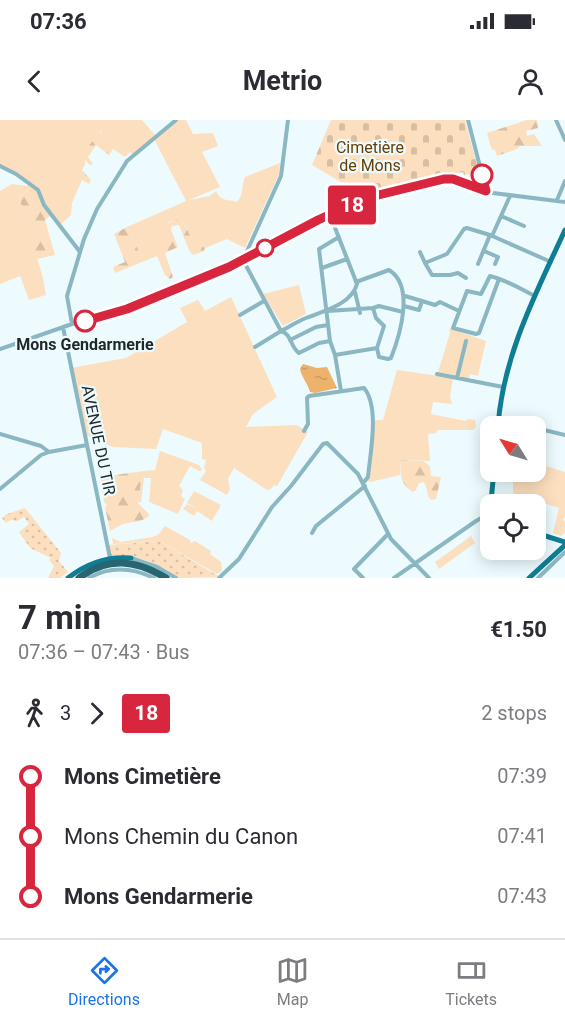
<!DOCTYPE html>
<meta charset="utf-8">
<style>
body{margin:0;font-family:Roboto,sans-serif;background:#f2f2f3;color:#2b2b33;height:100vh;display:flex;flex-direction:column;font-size:22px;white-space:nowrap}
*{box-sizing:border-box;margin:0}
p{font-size:20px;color:#7c7c81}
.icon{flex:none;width:33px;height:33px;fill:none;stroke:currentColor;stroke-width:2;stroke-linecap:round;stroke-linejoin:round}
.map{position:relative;height:458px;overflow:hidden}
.side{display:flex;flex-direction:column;background:#fff;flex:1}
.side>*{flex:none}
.badge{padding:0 12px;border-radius:4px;font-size:21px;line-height:39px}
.needle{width:39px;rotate:307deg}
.fabs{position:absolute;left:480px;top:296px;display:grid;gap:12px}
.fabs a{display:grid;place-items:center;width:66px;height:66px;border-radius:12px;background:#fff;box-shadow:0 3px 15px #0003;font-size:30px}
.map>.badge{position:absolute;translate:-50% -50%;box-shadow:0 0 0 3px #fff}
.legs{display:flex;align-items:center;gap:9px;height:66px;padding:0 18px;font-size:20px}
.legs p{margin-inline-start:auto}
.summary{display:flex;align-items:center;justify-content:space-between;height:102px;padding:0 18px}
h1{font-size:33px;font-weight:700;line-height:45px}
ul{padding:0 18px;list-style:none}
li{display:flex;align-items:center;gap:21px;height:60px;font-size:22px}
li i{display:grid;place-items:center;width:9px;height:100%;margin:0 8px;background:currentColor}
li i::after{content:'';width:15px;height:15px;margin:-8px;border:4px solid;border-radius:50%;background:#fff}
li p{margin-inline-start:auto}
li:first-child i{background:linear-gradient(#0000 50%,currentColor 0)}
li:last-child i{background:linear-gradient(currentColor 50%,#0000 0)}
.status{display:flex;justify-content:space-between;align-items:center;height:42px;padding:0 30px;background:#fff;direction:ltr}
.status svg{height:16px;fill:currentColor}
header{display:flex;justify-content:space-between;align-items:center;height:78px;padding:0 18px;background:#fff;font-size:27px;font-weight:700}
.dock{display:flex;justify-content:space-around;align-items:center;height:84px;border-top:2px solid #e1e1e2;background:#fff;font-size:16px;color:#7c7c81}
.dock a{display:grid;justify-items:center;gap:3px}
.dock .selected{color:#1a73e8}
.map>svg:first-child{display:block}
</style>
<div class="status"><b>07:36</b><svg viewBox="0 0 49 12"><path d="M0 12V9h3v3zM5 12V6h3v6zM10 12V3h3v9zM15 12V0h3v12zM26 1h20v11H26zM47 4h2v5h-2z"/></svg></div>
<header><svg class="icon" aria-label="back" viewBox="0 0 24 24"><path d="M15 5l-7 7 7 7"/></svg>Metrio<svg class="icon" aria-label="person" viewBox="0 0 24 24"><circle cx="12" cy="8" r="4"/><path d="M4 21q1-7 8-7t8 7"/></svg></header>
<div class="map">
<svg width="565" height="458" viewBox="0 0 565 458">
<defs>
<pattern id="forest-firs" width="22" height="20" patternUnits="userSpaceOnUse" patternTransform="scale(1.5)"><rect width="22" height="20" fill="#fcdfbe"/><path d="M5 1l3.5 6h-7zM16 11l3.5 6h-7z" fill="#d8bfa3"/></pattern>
<pattern id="cemetery-stones" width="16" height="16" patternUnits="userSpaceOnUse" patternTransform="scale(1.5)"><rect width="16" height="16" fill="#fcdfbe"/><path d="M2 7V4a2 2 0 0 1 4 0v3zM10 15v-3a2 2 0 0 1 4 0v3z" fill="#d8bfa3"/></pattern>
<pattern id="park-dots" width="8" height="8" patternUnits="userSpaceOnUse" patternTransform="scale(1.5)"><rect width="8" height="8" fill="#fcdfbe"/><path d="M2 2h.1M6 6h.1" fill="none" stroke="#d8bfa3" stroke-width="1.8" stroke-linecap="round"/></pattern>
<pattern id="water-ripples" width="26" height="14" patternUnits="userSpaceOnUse" patternTransform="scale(1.5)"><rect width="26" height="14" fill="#edb36d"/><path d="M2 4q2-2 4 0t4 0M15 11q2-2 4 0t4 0" fill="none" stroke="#cb9a5f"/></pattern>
</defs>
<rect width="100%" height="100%" fill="#edfbff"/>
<path fill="#fcdfbe" d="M0 0H142L156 16 176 0H186L193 14 213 13 218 26 202 32 220 67 189 80 210 76 216 71C221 82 227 79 237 82 244 75 241 66 245 57L280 43 279 54 245 128 227 119 205 128 193 121 182 100 168 102 167 123 141 136 127 107 186 81 154 19 133 36 130 32 124 33 102 10 74 50 82 60 72 83 71 95 59 106 32 66 19 77 43 158 46 175 29 180 20 156 0 164V71L12 64 27 66 29 64 0 46Z
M299 165 306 194 283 206 263 174Z
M231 177 277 277 253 294 246 307 297 305 308 312 277 366 274 365 271 369 267 370 234 348 228 359 230 369 227 375 200 360 206 351 204 348 206 340 202 339V323L163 309 156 329 113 327 85 315 71 248 126 238 187 202 180 188 198 180 205 191Z
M449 208 486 221 478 256 470 254 469 259 438 252 450 213Z
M397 250 453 258 450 277 452 284 433 282 431 294 466 301 467 299 475 300 476 307 473 310H437V313L428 314 430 341 401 340 400 355 370 362 367 360 372 300H383Z
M160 331 199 345 202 350 199 351 190 346 179 366 183 370 181 376 185 379 178 394 149 382 151 358H144L141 382H138L141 362 144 356V351L155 350Z
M536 343 565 352V397L563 399 565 402V412L561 416 553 413 559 388 513 373V352L523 355 525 351H536Z
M194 371 221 385 212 401 197 391 194 396 183 389 187 384 197 389 187 383Z
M165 406 190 420 191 423 195 421 211 431 210 434 221 442 222 451 217 454 159 421 113 424 112 418 121 422 152 417 158 415Z
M471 416 475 423 439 449 435 442Z"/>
<path fill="url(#forest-firs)" d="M527 0H537L538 8 526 11 527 16 534 14 542 26H520L517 29 497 36 495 30H492L487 13Z
M103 10 124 33 130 32 125 37 113 29 109 35 96 25 88 37 93 44 90 45 85 40V45L82 50 91 60 89 64 82 60 74 50 83 32Z
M32 65 36 68 51 95 45 100 55 135 37 139 19 77Z
M180 99 182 100 193 121 205 128 204 131 193 135 189 130 179 105 172 106 171 110 178 127 165 133 173 157 170 159 165 155 157 136 115 153 113 147 125 142 114 114 127 107 141 136 166 123 165 104Z
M401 340 423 341 430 346 431 356 441 357 436 379 431 380C426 375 428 368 424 362L419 363 416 370 413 372C400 364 400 355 401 340Z
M144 351V356L141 362 138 383 149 394 148 397C140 402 132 402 123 404 118 406 115 409 110 411L105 387 107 385 104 382 100 357Z"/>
<path fill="url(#cemetery-stones)" d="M331 0H465L479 52 464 55 463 52 392 67 366 77 312 45Z"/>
<path fill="url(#park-dots)" d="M25 388 61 433 59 441 68 452 60 458H48L54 446 49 440 51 438 30 428 19 412 29 404 24 397 17 401 11 400 6 403 2 398 7 394Z
M159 421 220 457 178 458 154 444 139 438 111 436 108 425Z"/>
<path fill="url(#water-ripples)" d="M303 244 317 248 327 247 337 268 315 273 310 272C308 264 301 256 300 249Z"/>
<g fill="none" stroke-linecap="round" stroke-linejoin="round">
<path stroke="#8ab7c2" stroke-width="4" d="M468 0 486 70
M556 0 565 20
M0 46 16 54 38 70 44 85 80 132
M557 80 565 61
M501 96 524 106
M492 116 510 76
M339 117 319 129 330 221 335 235 341 271
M484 131 498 137 495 144
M420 132 425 143
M243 140 281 211C289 207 298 201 306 198 323 191 351 185 357 164L330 95
M243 140 281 56 288 0
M478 144 490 115
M322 148 347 139
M466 158 458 153 450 155H432L425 143 447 134 464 109 467 108 490 115 551 142
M499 159 479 213 476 214 453 208 467 171 481 174 490 156C507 160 520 169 535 176
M356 162 389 150C415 166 400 215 391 238L388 239 379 237 377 228
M355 172 360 193
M422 181 435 185 440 182 459 191
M404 186 419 190 422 181 405 176
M373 188 379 186 403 192
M328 191 373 188 376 198 384 206 377 228 335 235
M240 195 264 181
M72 204 67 176 84 119 97 89 127 41 176 0
M63 207 110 438
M290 220 316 207 328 205
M255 227 281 211C292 214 290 227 299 233L319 223 330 221
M0 229 72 204 126 190 168 173 243 140 318 100 378 74 449 59 493 73 565 82
M437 254 503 267
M457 258 466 221
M498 301 525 306
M536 308 565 315
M304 311 308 304 307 278 309 276 364 268C380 287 370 334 368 357L364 362
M0 314 41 326 49 332
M0 369 41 335 49 332 87 325
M312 413 316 406 365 366
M131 438 157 447 176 458
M89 458C110 446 133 448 154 458
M219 458 239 439 272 387 291 366 323 324 327 323 358 354 391 419 429 458
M363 458 354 449 388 414
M394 458 476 401 490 393
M538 458 565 432"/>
<path stroke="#0f7e94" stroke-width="5" d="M498 306C503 236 536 173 565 110
M490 391 494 351
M536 413 565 422
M68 458C87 443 107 436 131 438
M529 458 565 425"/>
<path stroke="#276573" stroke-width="7" d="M79 458C108 436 136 440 166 458"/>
</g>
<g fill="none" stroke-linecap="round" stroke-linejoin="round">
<defs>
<path id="line-1" d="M85 201 127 189 229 147 318 100 366 78 444 59H453L486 71 482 55"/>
</defs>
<use href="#line-1" stroke="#fff" stroke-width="14"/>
<use href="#line-1" stroke="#d7263d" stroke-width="9"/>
</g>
<g fill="#fff" stroke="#d7263d" stroke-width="3">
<circle cx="482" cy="55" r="10"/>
<circle cx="265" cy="128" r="8"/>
<circle cx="85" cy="201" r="10"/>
</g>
<g text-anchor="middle" stroke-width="4.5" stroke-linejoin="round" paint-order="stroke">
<g font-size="16" fill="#643f04" stroke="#edfbff">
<text x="370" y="33">Cimetière<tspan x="370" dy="18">de Mons</tspan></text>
</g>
<g font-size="16" font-weight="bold" fill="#1f272a" stroke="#edfbff">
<text x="85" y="230">Mons Gendarmerie</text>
</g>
<g font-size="16" fill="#1f272a" stroke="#edfbff">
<text transform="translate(99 320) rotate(78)" y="6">AVENUE DU TIR</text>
</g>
</g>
</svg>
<div class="fabs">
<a><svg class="needle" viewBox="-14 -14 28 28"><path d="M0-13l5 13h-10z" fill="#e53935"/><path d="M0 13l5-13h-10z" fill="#7c7c81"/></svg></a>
<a><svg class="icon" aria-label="locate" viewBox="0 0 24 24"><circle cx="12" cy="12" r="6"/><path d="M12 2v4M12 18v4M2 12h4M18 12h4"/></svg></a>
</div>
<b class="badge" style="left:352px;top:85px;background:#d7263d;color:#fff">18</b>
</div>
<section class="side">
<div class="summary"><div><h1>7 min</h1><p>07:36 – 07:43 · Bus</p></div><b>€1.50</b></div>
<div class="legs"><svg class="icon" aria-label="walk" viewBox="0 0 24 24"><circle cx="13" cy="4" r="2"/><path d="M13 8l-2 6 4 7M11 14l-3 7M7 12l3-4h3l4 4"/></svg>3<svg class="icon" aria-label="forward" viewBox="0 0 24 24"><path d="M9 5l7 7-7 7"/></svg><b class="badge" style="background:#d7263d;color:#fff">18</b><p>2 stops</p></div>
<ul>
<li><i style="color:#d7263d"></i><b>Mons Cimetière</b><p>07:39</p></li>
<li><i style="color:#d7263d"></i><span>Mons Chemin du Canon</span><p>07:41</p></li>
<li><i style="color:#d7263d"></i><b>Mons Gendarmerie</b><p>07:43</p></li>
</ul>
</section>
<nav class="dock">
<a class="selected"><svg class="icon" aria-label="directions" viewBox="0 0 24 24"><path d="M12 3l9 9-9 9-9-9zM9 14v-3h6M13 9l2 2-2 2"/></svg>Directions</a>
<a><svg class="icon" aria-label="map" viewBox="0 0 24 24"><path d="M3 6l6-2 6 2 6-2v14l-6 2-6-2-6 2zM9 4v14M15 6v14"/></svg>Map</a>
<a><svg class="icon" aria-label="tickets" viewBox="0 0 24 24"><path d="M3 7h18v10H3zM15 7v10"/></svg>Tickets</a>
</nav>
